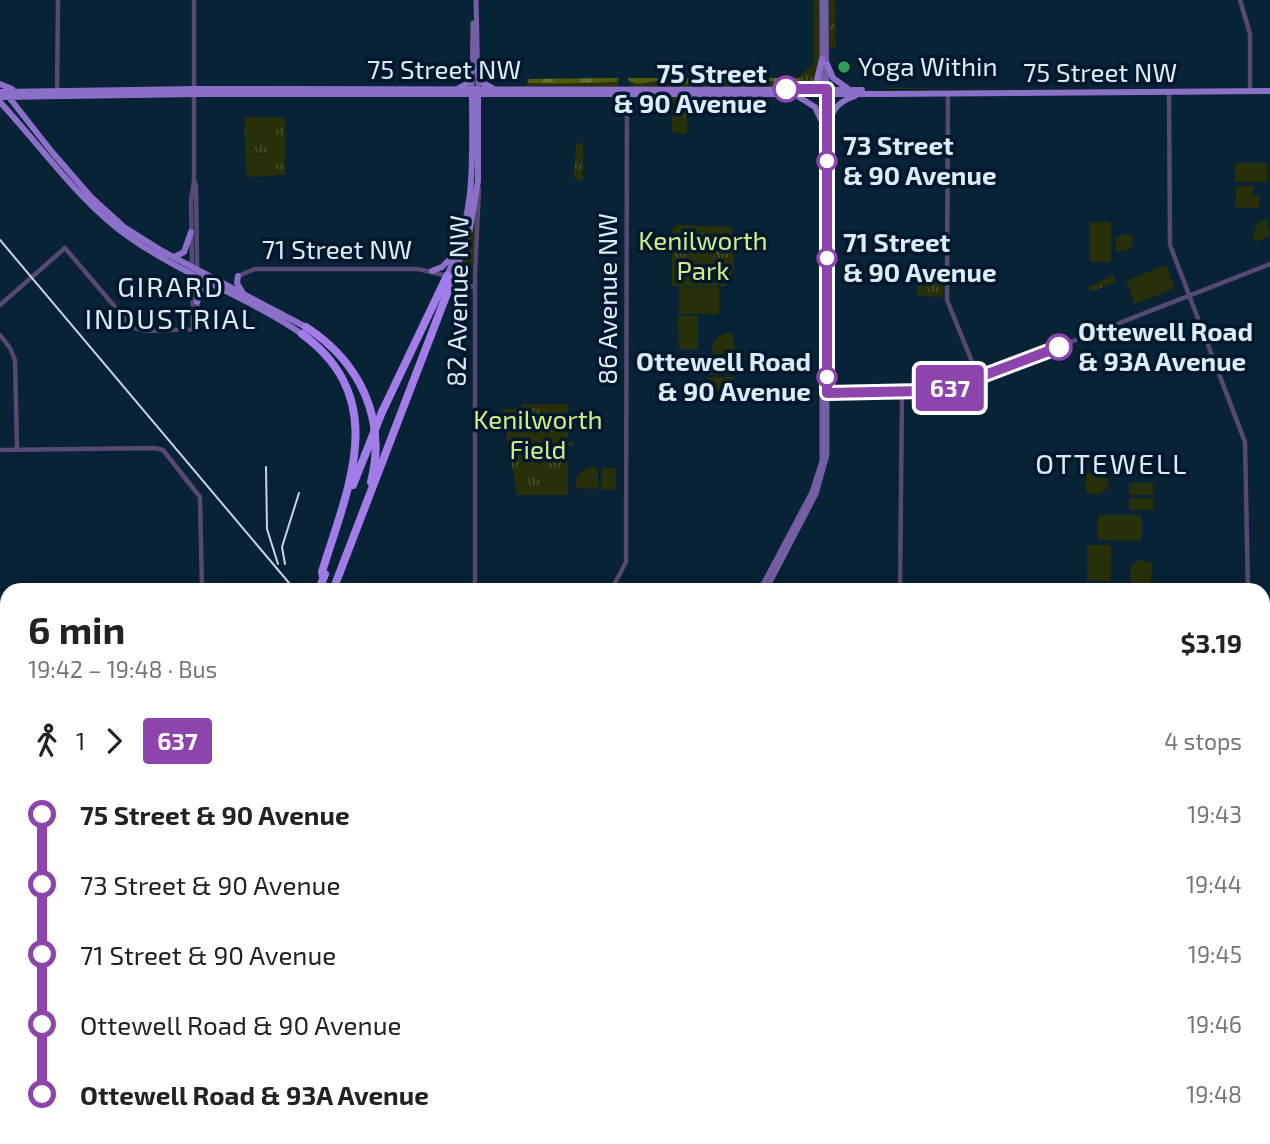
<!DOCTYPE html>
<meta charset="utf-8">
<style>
body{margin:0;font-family:"Exo 2",sans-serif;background:#f6f6f6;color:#222;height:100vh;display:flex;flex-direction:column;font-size:26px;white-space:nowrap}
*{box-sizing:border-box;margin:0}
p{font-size:23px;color:#767676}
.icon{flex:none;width:38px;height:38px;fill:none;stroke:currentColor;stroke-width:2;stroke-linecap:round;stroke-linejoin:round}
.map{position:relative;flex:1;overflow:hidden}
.drawer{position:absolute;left:0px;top:583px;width:1270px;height:562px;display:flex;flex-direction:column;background:#fff;border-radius:21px 21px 0 0;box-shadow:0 7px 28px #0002}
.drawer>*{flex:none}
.badge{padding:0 14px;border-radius:5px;font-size:24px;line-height:46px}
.map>.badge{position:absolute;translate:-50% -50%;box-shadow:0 0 0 4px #fff}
.legs{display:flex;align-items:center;gap:10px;height:77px;padding:0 28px;font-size:23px}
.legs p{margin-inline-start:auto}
.summary{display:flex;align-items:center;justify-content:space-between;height:119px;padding:0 28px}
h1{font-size:38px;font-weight:700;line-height:52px}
ul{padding:0 28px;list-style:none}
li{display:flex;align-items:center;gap:24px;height:70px;font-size:26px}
li i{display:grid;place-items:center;width:10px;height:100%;margin:0 9px;background:currentColor}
li i::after{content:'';width:18px;height:18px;margin:-9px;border:5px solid;border-radius:50%;background:#fff}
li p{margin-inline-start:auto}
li:first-child i{background:linear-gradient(#0000 50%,currentColor 0)}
li:last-child i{background:linear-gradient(currentColor 50%,#0000 0)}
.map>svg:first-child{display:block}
</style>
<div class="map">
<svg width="1270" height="1144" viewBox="0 0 1270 1144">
<defs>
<pattern id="grass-tufts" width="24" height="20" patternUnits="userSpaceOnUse" patternTransform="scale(1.75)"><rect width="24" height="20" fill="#28300a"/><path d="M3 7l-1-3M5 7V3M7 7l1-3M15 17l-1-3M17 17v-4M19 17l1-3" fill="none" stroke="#474e2e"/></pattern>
<pattern id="forest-firs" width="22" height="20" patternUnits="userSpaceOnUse" patternTransform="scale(1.75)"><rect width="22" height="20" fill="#4d5c0e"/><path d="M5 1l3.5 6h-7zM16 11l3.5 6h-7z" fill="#667432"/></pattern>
</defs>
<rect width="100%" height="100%" fill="#082236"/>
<path fill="url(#grass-tufts)" d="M814 0H820L819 60 816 82 809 87 632 88 628 78H798L814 63Z
M829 0H835L836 49 829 48Z
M620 78 617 88 526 86 528 79Z
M1025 88H1078L884 89V88Z
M675 96H684L687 99V132L685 134 672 132V98Z
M285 117V175L247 177 244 117Z
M576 142 583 145V178L581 181 574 178Z
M478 206 471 277 467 280 457 274 472 231Z
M677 225 732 227 734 267 726 286H672V230Z
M942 269 944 271 943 297 917 296V270Z
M1113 275 1116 282 1090 292 1088 287Z
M523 404H568V444L572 441 574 443 571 446 568 445V495H517L502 409H520Z
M1081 585 1158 586V590H1081Z
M1264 979H1270V1044L1264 1046Z"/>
<path fill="url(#forest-firs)" d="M618 78 617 82C587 83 559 84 528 83V81L529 79Z
M799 78 801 80 796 82 761 81 751 84 710 81 692 84 657 81 638 84 629 81 628 78Z"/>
<path fill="#28300a" d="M1235 163H1267V182H1235Z
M1238 186H1254L1252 195H1259V208H1235L1236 189Z
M1266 219 1270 236 1255 242C1252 231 1255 223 1266 219Z
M1090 222H1111V262H1090Z
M1119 235H1134L1131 246 1127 250 1116 252V237Z
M1166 265 1175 288 1135 304 1126 281Z
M679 287H719V314H679Z
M678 316H698V349H679Z
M727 333 733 334 735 353 733 355 712 354C711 343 717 336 727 333Z
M708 361H732V374L708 375Z
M708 377H733V390L708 391Z
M591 467 597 468 599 487 597 489 576 488C574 476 581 470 591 467Z
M602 468H616V490H602Z
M1105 470 1109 483 1105 491 1098 495 1086 492V473Z
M1129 483H1153V495H1129Z
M1129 498H1153V510H1129Z
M1098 515H1142V541L1098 540Z
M1087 545H1111V581H1087Z
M1140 560 1152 563 1151 583 1133 584 1130 580 1131 565Z"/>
<path fill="#041111" d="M1264 1093 1270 1094V1144H1240V1138H1264Z"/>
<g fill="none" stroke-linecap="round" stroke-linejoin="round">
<path stroke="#564974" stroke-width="4.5" d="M1240 0 1250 34V91
M1169 92 1170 245 1245 442 1248 590
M57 94 58 0
M948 94 947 300 979 379
M238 276 255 269H418L444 275 475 288
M0 305 65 248 132 327 145 331 198 329 196 186 194 180V0
M193 329 191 200 194 180
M0 335 10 348 15 360 17 449
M824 392 923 391 958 386 1270 264
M0 450 155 448 163 450 200 497 202 590
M475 590V273L479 189
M580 590V587L614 585 626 562 627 94
M900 590 902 392
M1264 676H1270
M1264 905H1270
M200 1144V1138"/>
<path stroke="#745ea4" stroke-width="5" d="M476 0 478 89
M826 0 827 124
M472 89 473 23
M760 590 812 492 822 461V0
M766 590 816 494 827 455V134
M1264 794H1270
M1264 800H1270
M0 803 7 802
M0 809H7
M897 1144V1138"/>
<path stroke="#8c6fc9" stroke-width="6" d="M827 64 833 78 847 88
M477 68 481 82 492 88
M0 84 12 89
M459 88 468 83 472 68
M810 88 816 84 822 59
M0 92 198 89 862 90
M8 96 52 152 91 197 124 227 162 251 306 327
M0 97 198 94H884L1270 91
M799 97 815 107 823 124
M0 102C40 145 81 204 129 237 183 275 248 297 302 334
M827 136C830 115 833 103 855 96
M174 257 184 252 191 232
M432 271 442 267 452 257
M238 276 237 283 243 293
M447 276C477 210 472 162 472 91
M453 278 470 229 478 181V92
M197 302 203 288 213 284"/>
<path stroke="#a27dea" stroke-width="8" d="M306 327C360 362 387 419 371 482
M302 334C391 399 348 487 322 572L323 577
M382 412 447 276
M353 485 365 455
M319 590 325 574
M333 590 453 278
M377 1138 379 1144
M387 1138 388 1144"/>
<path stroke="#c5d5e4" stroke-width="2" d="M0 240 295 590
M266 467 267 529 278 564
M285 564 282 547 299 493
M753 1138 759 1144
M701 1144V1138"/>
<path stroke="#a27dea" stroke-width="8" d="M365 455 382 412"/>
</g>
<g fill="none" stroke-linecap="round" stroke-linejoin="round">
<defs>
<path id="line-1" d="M786 89H827V393L923 391 953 387 1059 347"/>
</defs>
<use href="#line-1" stroke="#fff" stroke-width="16"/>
<use href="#line-1" stroke="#8e44ad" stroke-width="10"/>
</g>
<circle fill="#2e9e5b" stroke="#01182c" stroke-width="2.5" cx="844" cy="67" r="7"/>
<g fill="#fff" stroke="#8e44ad" stroke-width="3.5">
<circle cx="786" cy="89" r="12"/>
<circle cx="827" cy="161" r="9"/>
<circle cx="827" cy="258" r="9"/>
<circle cx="1059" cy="347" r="12"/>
<circle cx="827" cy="377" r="9"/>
</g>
<g text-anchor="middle" stroke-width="7" stroke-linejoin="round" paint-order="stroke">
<g font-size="26" fill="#dcebf9" stroke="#01182c" text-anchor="start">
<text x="858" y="76">Yoga Within</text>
</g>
<g font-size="26" fill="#dcebf9" stroke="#01182c">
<text x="444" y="79">75 Street NW</text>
<text x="1100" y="82">75 Street NW</text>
<text x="337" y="259">71 Street NW</text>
<text transform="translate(608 299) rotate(-90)" y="9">86 Avenue NW</text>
<text transform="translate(458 301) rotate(-89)" y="9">82 Avenue NW</text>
</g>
<g font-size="26" font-weight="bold" fill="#dcebf9" stroke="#01182c" text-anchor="start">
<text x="767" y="83" text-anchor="end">75 Street<tspan x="767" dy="30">&amp; 90 Avenue</tspan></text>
<text x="843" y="155">73 Street<tspan x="843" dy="30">&amp; 90 Avenue</tspan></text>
<text x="843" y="252">71 Street<tspan x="843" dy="30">&amp; 90 Avenue</tspan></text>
<text x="1078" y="341">Ottewell Road<tspan x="1078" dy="30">&amp; 93A Avenue</tspan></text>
<text x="811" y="371" text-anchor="end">Ottewell Road<tspan x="811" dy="30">&amp; 90 Avenue</tspan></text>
</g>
<g font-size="26" fill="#d3ec87" stroke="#01182c">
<text x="703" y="250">Kenilworth<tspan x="703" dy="30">Park</tspan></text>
<text x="538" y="429">Kenilworth<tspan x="538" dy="30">Field</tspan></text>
</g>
<g font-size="28" letter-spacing="2" fill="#dcebf9" stroke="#01182c">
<text x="171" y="297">GIRARD<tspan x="171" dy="32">INDUSTRIAL</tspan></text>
<text x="1112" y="474">OTTEWELL</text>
</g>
</g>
</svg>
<b class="badge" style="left:950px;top:388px;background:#8e44ad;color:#fff">637</b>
<section class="drawer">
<div class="summary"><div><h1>6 min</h1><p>19:42 – 19:48 · Bus</p></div><b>$3.19</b></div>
<div class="legs"><svg class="icon" aria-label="walk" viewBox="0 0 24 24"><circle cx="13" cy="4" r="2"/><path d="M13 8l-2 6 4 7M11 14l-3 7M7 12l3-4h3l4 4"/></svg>1<svg class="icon" aria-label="forward" viewBox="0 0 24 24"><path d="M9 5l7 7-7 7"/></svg><b class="badge" style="background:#8e44ad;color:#fff">637</b><p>4 stops</p></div>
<ul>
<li><i style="color:#8e44ad"></i><b>75 Street &amp; 90 Avenue</b><p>19:43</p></li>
<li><i style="color:#8e44ad"></i><span>73 Street &amp; 90 Avenue</span><p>19:44</p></li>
<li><i style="color:#8e44ad"></i><span>71 Street &amp; 90 Avenue</span><p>19:45</p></li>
<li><i style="color:#8e44ad"></i><span>Ottewell Road &amp; 90 Avenue</span><p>19:46</p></li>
<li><i style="color:#8e44ad"></i><b>Ottewell Road &amp; 93A Avenue</b><p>19:48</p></li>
</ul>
</section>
</div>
